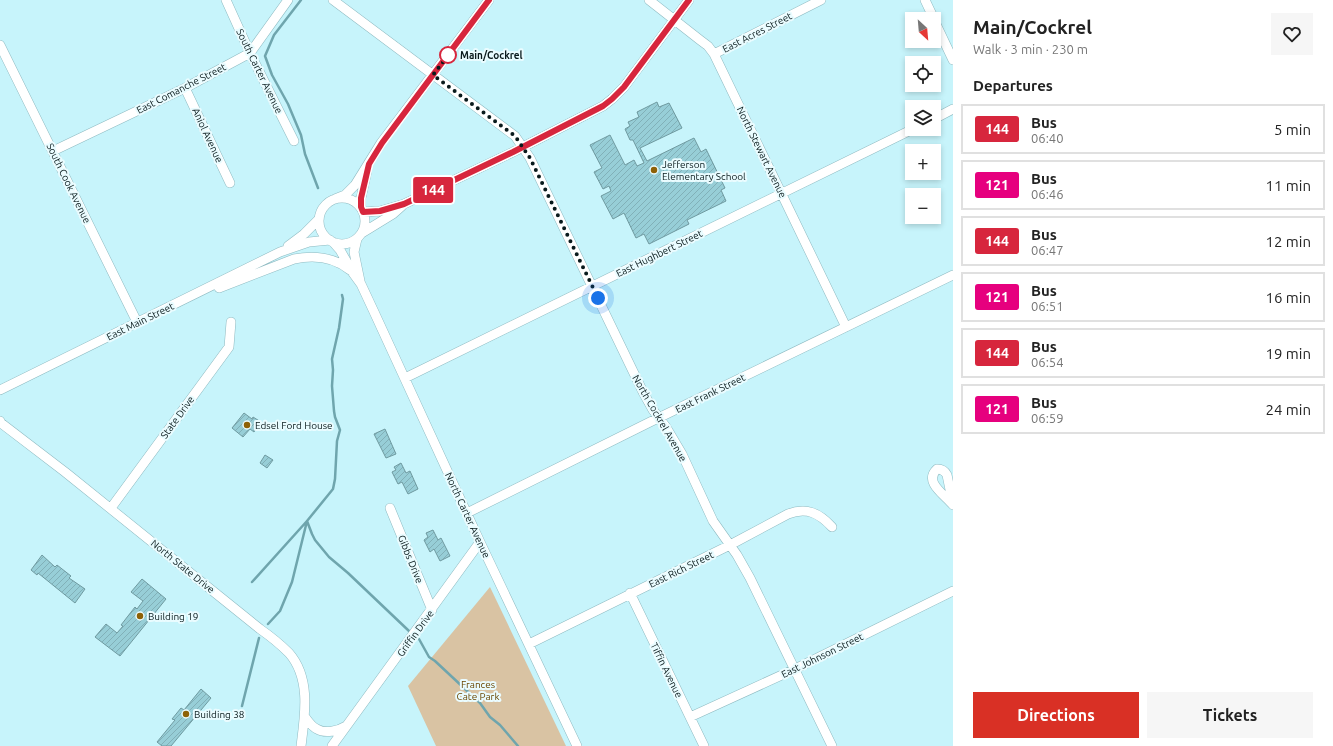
<!DOCTYPE html>
<meta charset="utf-8">
<style>
body{margin:0;font-family:Ubuntu,sans-serif;background:#f6f6f6;color:#222;height:100vh;display:flex;flex-direction:column;font-size:15px;white-space:nowrap}
*{box-sizing:border-box;margin:0}
p{font-size:13px;color:#767676}
.icon{flex:none;width:22px;height:22px;fill:none;stroke:currentColor;stroke-width:2;stroke-linecap:round;stroke-linejoin:round}
.map{position:relative;flex:1;overflow:hidden}
.details{display:flex;flex-direction:column;background:#fff;width:380px}
.details>*{flex:none}
.badge{padding:0 8px;border-radius:3px;font-size:14px;line-height:26px}
.needle{width:26px;rotate:154deg}
.tools{position:absolute;left:905px;top:12px;display:grid;gap:8px}
.tools a{display:grid;place-items:center;width:36px;height:36px;border-radius:0px;background:#fff;box-shadow:0 2px 6px #0003;font-size:20px}
.you{position:absolute;width:20px;height:20px;margin:-10px;border:3px solid #fff;border-radius:50%;background:#1a73e8;box-shadow:0 0 0 6px #1a73e833}
.map>.badge{position:absolute;translate:-50% -50%;box-shadow:0 0 0 2px #fff}
h2{padding:0 20px;font-size:15px;line-height:36px}
.round{display:grid;place-items:center;flex:none;width:42px;height:42px;border-radius:0px;background:#f6f6f6}
.overview{display:flex;align-items:center;justify-content:space-between;height:68px;padding:0 20px}
h1{font-size:19px;font-weight:700;line-height:30px}
.primary-button{display:flex;gap:8px;margin-top:auto;padding:8px 20px}
.primary-button a{flex:1;height:46px;border-radius:0px;background:#d93025;color:#fff;font-size:16px;font-weight:700;line-height:46px;text-align:center}
.primary-button a+a{background:#f6f6f6;color:#222}
ul{padding:0;list-style:none}
li{display:flex;align-items:center;gap:12px;height:50px;margin:0 8px 6px;padding:0 12px;border:2px solid #e0e0e0;border-radius:0px}
li div{flex:1}
li b{display:block;font-size:15px}
li em{font-style:normal}
li .badge{min-width:44px;font-weight:700;text-align:center}
main{display:flex;flex:1;min-height:0}
.map>svg:first-child{display:block}
</style>
<main>
<div class="map">
<svg width="953" height="746" viewBox="0 0 953 746">
<defs>
<pattern id="building-hatch" width="6" height="6" patternUnits="userSpaceOnUse"><rect width="6" height="6" fill="#97ced7"/><path d="M-1 1l2-2M0 6l6-6M5 7l2-2" fill="none" stroke="#81b0b8"/></pattern>
</defs>
<rect width="100%" height="100%" fill="#c7f4fb"/>
<path fill="#d9c3a3" d="M490 587 566 746H436L408 686Z"/>
<g fill="none" stroke-linecap="round" stroke-linejoin="round">
<path stroke="#6fa5ad" stroke-width="2.5" d="M301 0 274 35 265 56 272 75 288 104 301 135 305 154 318 188
M252 582 307 521 312 534 315 540 329 557 348 573 409 631
M268 624 280 611 292 582 307 521 333 489 335 479 337 441 340 430 335 417 334 411 332 386 333 370 332 359 339 328 343 299 342 295
M419 639 429 657 435 661 480 703 490 717 500 725 518 746
M242 706 259 638"/>
</g>
<path fill="url(#building-hatch)" stroke="#6f9aa0" d="M657 102 659 107 669 103 682 128 640 148 647 161 694 138 701 152 706 149 725 188 721 190 726 201 687 220 689 224 649 244 644 234 636 238 624 213 613 219 601 196 611 191 609 186 603 189 594 172 602 168 590 145 610 135 625 165 634 160 637 166 644 163 633 140H630L625 129 630 126 628 122 639 117 637 112Z
M244 413 252 419 253 417 261 422 254 432 250 429 243 437 232 428Z
M385 429 396 454 386 458 374 434Z
M265 455 273 460 267 468 260 463Z
M401 463 406 473 410 471 418 489 408 494 402 482 398 484 392 472 396 470 394 467Z
M433 530 438 540 441 538 450 556 440 561 434 549 430 552 424 540 428 537 426 533Z
M42 555 55 567 57 565 71 576 69 578 85 589 75 603 38 573 37 575 31 570Z
M142 579 166 599 120 656 95 637 106 624 117 633 123 626 121 625 135 607 137 609 143 601 131 592Z
M201 689 211 698 171 746H162L157 742 175 720 172 719 181 708 184 710Z"/>
<g fill="none" stroke-linecap="round" stroke-linejoin="round">
<defs>
<path id="minor" d="M226 0 250 53 294 141
M333 0 515 136 530 158 643 392 653 410 666 427 682 454 713 521 737 555 750 578 832 746
M649 0 700 40 708 46 714 54 846 327
M925 0 934 19
M934 20 953 60
M0 45 137 322
M714 54 821 0
M185 88 230 183
M934 119 953 109
M53 151 185 88 250 53 288 0
M319 221a23 23 0 1 1 46 0a23 23 0 1 1-46 0Z
M335 199 345 195 355 185 381 143 489 0
M361 207V198L367 171
M363 212 380 211 404 204 513 152 603 106 612 99 624 87 689 0
M362 233 393 214 402 206
M357 239 354 252 360 281
M333 242 340 250 353 273 361 284 375 314 480 542 577 746
M288 246 304 234 319 219
M219 288 294 259C313 255 334 257 350 270
M405 378 913 129
M0 390 280 252 309 242 330 240
M0 421 1 423 65 472 260 629C270 636 280 644 289 653 311 678 305 715 301 746
M953 504 947 475C945 471 942 469 937 469 923 482 945 495 953 505
M111 508 229 347 231 322
M390 508 432 610
M467 513 650 422 953 275
M630 593 704 746
M529 644 730 545 788 514C807 507 819 513 832 527
M305 717C308 721 312 727 317 729 325 734 338 731 346 726
M690 717 795 669 953 591
M332 746 480 542"/>
</defs>
<use href="#minor" stroke="#8ebac1" stroke-width="10"/>
<use href="#minor" stroke="#fff" stroke-width="9"/>
</g>
<g fill="none" stroke-linecap="round" stroke-linejoin="round">
<defs>
<path id="line" d="M489 0 382 143 369 164 361 198V207L363 212 380 211 404 204 513 152 603 106 612 99 624 87 689 0"/>
</defs>
<use href="#line" stroke="#fff" stroke-width="9"/>
<use href="#line" stroke="#d7263d" stroke-width="6"/>
<path stroke="#091a1c" stroke-width="4" stroke-dasharray="0 7.2" d="M448 55 450 53 433 75 515 136 530 158 598 298"/>
</g>
<circle fill="#fff" stroke="#d7263d" stroke-width="2" cx="448" cy="55" r="8"/>
<g fill="#8e6107" stroke="#eafcff" stroke-width="1.5">
<circle cx="654" cy="170" r="4"/>
<circle cx="247" cy="425" r="4"/>
<circle cx="140" cy="616" r="4"/>
<circle cx="186" cy="714" r="4"/>
</g>
<g text-anchor="middle" stroke-width="4" stroke-linejoin="round" paint-order="stroke">
<g font-size="10" fill="#091a1c" stroke="#eafcff">
<text transform="translate(757 32) rotate(-27)" y="4">East Acres Street</text>
<text transform="translate(260 71) rotate(64)" y="4">South Carter Avenue</text>
<text transform="translate(181 88) rotate(-27)" y="4">East Comanche Street</text>
<text transform="translate(208 135) rotate(65)" y="4">Aniol Avenue</text>
<text transform="translate(762 152) rotate(64)" y="4">North Stewart Avenue</text>
<text transform="translate(69 183) rotate(64)" y="4">South Cook Avenue</text>
<text transform="translate(659 253) rotate(-26)" y="4">East Hughbert Street</text>
<text transform="translate(140 321) rotate(-26)" y="4">East Main Street</text>
<text transform="translate(710 393) rotate(-26)" y="4">East Frank Street</text>
<text transform="translate(177 417) rotate(-54)" y="4">State Drive</text>
<text transform="translate(660 418) rotate(60)" y="4">North Cockrel Avenue</text>
<text transform="translate(468 515) rotate(65)" y="4">North Carter Avenue</text>
<text transform="translate(411 559) rotate(68)" y="4">Gibbs Drive</text>
<text transform="translate(183 566) rotate(39)" y="4">North State Drive</text>
<text transform="translate(681 569) rotate(-26)" y="4">East Rich Street</text>
<text transform="translate(415 633) rotate(-54)" y="4">Griffin Drive</text>
<text transform="translate(822 655) rotate(-26)" y="4">East Johnson Street</text>
<text transform="translate(667 670) rotate(64)" y="4">Tiffin Avenue</text>
</g>
<g font-size="10" font-weight="bold" fill="#091a1c" stroke="#eafcff" text-anchor="start">
<text x="460" y="59">Main/Cockrel</text>
</g>
<g font-size="10" fill="#091a1c" stroke="#eafcff" text-anchor="start">
<text x="662" y="168">Jefferson<tspan x="662" dy="12">Elementary School</tspan></text>
<text x="255" y="429">Edsel Ford House</text>
<text x="148" y="620">Building 19</text>
<text x="194" y="718">Building 38</text>
</g>
<g font-size="10" fill="#694601" stroke="#eafcff">
<text x="478" y="688">Frances<tspan x="478" dy="12">Cate Park</tspan></text>
</g>
</g>
</svg>
<div class="tools">
<a><svg class="needle" viewBox="-14 -14 28 28"><path d="M0-13l5 13h-10z" fill="#e53935"/><path d="M0 13l5-13h-10z" fill="#767676"/></svg></a>
<a><svg class="icon" aria-label="locate" viewBox="0 0 24 24"><circle cx="12" cy="12" r="6"/><path d="M12 2v4M12 18v4M2 12h4M18 12h4"/></svg></a>
<a><svg class="icon" aria-label="layers" viewBox="0 0 24 24"><path d="M12 4l9 5-9 5-9-5zM3 14l9 5 9-5"/></svg></a>
<a>+</a>
<a>−</a>
</div>
<div class="you" style="left:598px;top:298px"></div>
<b class="badge" style="left:433px;top:190px;background:#d7263d;color:#fff">144</b>
</div>
<section class="details">
<div class="overview"><div><h1>Main/Cockrel</h1><p>Walk · 3 min · 230 m</p></div><a class="round"><svg class="icon" aria-label="heart" viewBox="0 0 24 24"><path d="M12 20l-8-8c-3-5 5-10 8-4 3-6 11-1 8 4z"/></svg></a></div>
<h2>Departures</h2>
<ul>
<li><span class="badge" style="background:#d7263d;color:#fff">144</span><div><b>Bus</b><p>06:40</p></div><em>5 min</em></li>
<li><span class="badge" style="background:#e6007e;color:#fff">121</span><div><b>Bus</b><p>06:46</p></div><em>11 min</em></li>
<li><span class="badge" style="background:#d7263d;color:#fff">144</span><div><b>Bus</b><p>06:47</p></div><em>12 min</em></li>
<li><span class="badge" style="background:#e6007e;color:#fff">121</span><div><b>Bus</b><p>06:51</p></div><em>16 min</em></li>
<li><span class="badge" style="background:#d7263d;color:#fff">144</span><div><b>Bus</b><p>06:54</p></div><em>19 min</em></li>
<li><span class="badge" style="background:#e6007e;color:#fff">121</span><div><b>Bus</b><p>06:59</p></div><em>24 min</em></li>
</ul>
<div class="primary-button"><a>Directions</a><a>Tickets</a></div>
</section>
</main>
